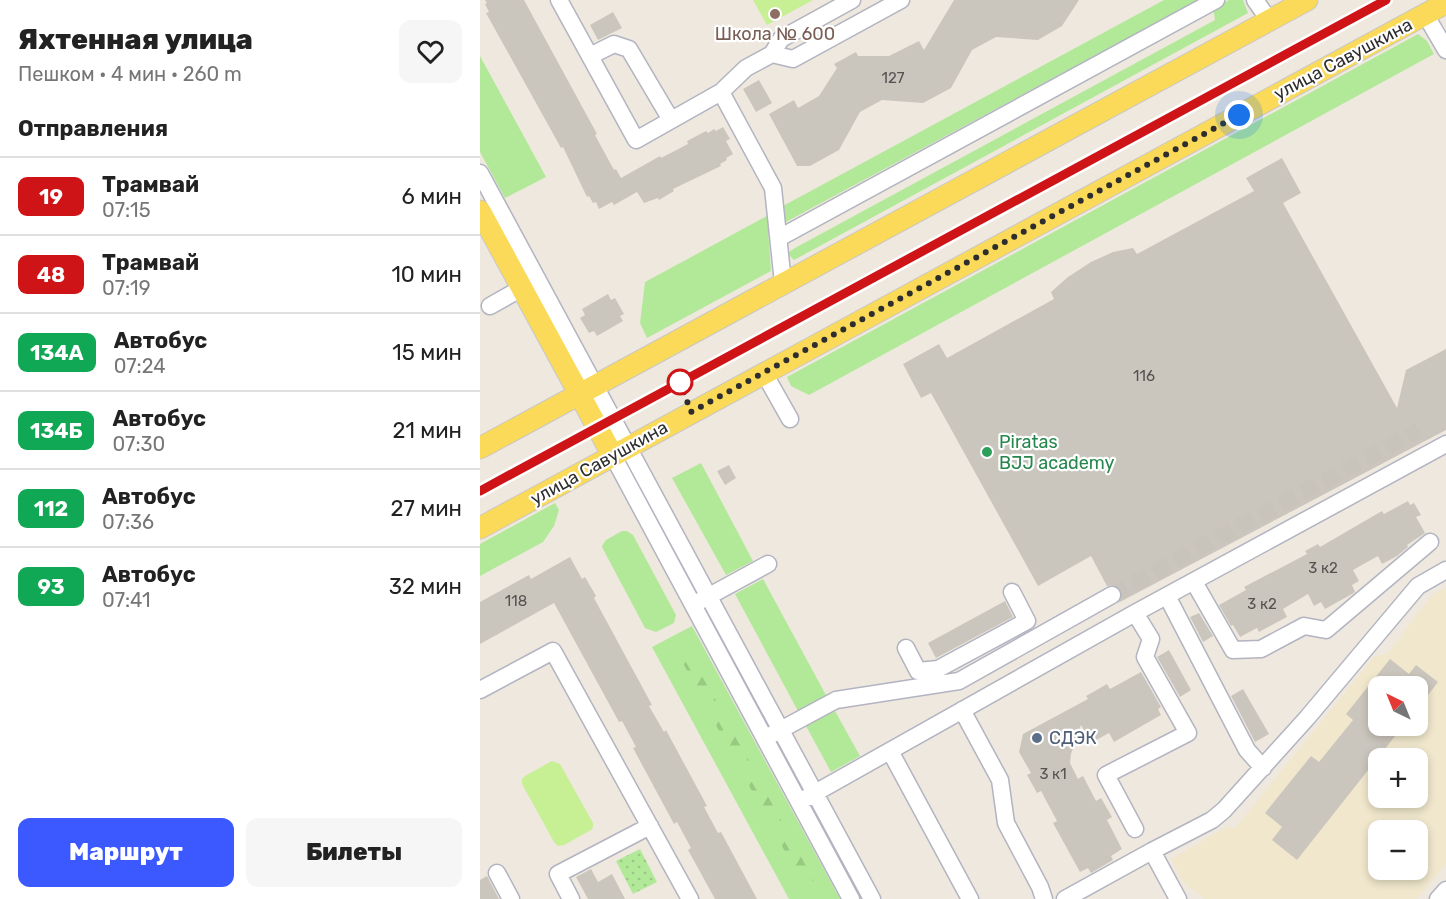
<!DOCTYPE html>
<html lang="ru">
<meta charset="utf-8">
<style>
body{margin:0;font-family:Rubik,sans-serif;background:#f6f6f6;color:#222;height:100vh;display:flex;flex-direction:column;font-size:22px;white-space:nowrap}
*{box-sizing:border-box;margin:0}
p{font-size:20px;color:#767676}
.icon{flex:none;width:33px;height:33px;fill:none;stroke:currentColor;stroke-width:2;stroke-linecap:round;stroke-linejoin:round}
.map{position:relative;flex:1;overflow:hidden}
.side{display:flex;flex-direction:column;background:#fff;width:480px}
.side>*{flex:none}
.badge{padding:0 12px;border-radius:9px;font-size:21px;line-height:39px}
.needle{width:39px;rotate:317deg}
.fabs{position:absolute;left:888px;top:676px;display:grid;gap:12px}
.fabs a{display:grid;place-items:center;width:60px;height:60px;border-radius:12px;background:#fff;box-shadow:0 3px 9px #0003;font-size:30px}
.you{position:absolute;width:30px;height:30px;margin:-15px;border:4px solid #fff;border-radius:50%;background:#1a73e8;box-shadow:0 0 0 9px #1a73e833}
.map>.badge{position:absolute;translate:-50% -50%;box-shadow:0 0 0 3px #fff}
h2{padding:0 18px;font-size:22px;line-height:54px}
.round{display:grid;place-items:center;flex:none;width:63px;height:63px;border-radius:12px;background:#f6f6f6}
.overview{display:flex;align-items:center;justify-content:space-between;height:102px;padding:0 18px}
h1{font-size:28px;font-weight:800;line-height:45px}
.primary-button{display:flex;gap:12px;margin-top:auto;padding:12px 18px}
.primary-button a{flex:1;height:69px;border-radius:12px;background:#3b59ff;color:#fff;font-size:24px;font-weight:800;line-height:69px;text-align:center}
.primary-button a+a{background:#f6f6f6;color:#222}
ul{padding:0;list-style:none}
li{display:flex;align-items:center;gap:18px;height:78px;padding:0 18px;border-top:2px solid #e0e0e0}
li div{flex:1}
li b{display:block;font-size:22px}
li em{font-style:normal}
li .badge{min-width:66px;font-weight:700;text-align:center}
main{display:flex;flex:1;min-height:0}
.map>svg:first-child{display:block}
</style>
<main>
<section class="side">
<div class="overview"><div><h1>Яхтенная улица</h1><p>Пешком · 4 мин · 260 m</p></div><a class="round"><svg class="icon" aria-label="heart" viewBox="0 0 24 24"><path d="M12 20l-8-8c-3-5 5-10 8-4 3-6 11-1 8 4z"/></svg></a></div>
<h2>Отправления</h2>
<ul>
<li><span class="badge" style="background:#ce1417;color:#fff">19</span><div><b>Трамвай</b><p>07:15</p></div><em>6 мин</em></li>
<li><span class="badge" style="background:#ce1417;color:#fff">48</span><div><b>Трамвай</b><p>07:19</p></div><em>10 мин</em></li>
<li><span class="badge" style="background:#10a855;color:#fff">134А</span><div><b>Автобус</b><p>07:24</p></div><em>15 мин</em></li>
<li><span class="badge" style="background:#10a855;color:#fff">134Б</span><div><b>Автобус</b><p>07:30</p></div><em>21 мин</em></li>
<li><span class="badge" style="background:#10a855;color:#fff">112</span><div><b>Автобус</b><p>07:36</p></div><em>27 мин</em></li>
<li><span class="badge" style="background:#10a855;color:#fff">93</span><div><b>Автобус</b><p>07:41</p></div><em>32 мин</em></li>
</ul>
<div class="primary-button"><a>Маршрут</a><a>Билеты</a></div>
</section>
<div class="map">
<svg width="966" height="899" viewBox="0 0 966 899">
<defs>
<pattern id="forest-firs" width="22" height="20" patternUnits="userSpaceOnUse" patternTransform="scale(1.5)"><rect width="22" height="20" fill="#b1e998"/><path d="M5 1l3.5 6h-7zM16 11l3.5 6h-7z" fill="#99c883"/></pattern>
<pattern id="park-dots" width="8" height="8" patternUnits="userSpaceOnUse" patternTransform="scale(1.5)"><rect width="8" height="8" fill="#b1e998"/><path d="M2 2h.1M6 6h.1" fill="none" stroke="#99c883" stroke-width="1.8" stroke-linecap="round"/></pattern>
</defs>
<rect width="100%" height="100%" fill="#efe8de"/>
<path fill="#f1e7cd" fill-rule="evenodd" d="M966 587V864L937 899H724L702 881 691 859 748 826 755 828 895 656 907 654 952 595ZM898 687H938V726H898ZM898 759H938V798H898ZM898 831H938V870H898Z"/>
<path fill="#b1e998" d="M684 0H718L304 223 303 206Z
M749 0H763L768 13 314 260 309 255V252L315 248 735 20 733 8Z
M938 34 947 41 954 54 329 395 311 386 307 377Z
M0 56 66 177 25 198 0 152Z
M287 216 291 271 167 338 160 323 165 282Z
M221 463 273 561 246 575 192 478Z
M75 503 79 510 74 526 63 542 0 576V544Z
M142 531H147L153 535 196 615 194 623 176 632 165 628 123 549 122 546 126 540Z
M283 579 347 697 318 711 255 594Z
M212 626 360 899H309L172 647Z
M355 711 380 756 351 772 326 726Z"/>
<path fill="url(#forest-firs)" d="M208 649 344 899H331L221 698 199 655Z"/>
<path fill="url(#park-dots)" d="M160 849 177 882 153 894 136 861Z"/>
<path fill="#c6f093" d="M273 0H333L287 25Z
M72 761 80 764 113 823V827L111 830 84 845 78 846 74 842 42 784V779L45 776Z"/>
<path fill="#cbc6bd" d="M5 0H44L117 134 115 135 134 170 136 169 141 178 180 156 181 158 208 144 207 141 226 131 228 133 234 129 236 131 243 127 250 139 246 141 253 154 246 158 247 160 240 164 241 166 193 189 194 191 179 200 178 198 164 203 157 192 134 205 132 202 119 209 116 202 113 203 109 196 107 197 83 147 81 148 6 13 9 12 5 4 7 3Z
M474 0H599L582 26 558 40 516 37 492 50 471 88 443 103 402 100 380 112 359 150 330 166H317L289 114 314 100 318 108 339 96 357 68 354 64 376 52 378 56H409L439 41 444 50Z
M133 12 142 28 118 40 110 25Z
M279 80 292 103 276 112 263 89Z
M802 158 821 193 803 203 917 408 926 370 966 349V430L638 603 642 596 641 589 633 585 627 586 611 556 558 586 451 393 441 398 423 364 459 344 467 358 574 299 571 292 588 277 611 262 633 252 653 248 657 254 774 191 766 178Z
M128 294 131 300 135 298 144 314 140 316 143 321 117 336 114 331 109 333 100 318 105 315 102 309Z
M249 465 256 478 245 485 237 471Z
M928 501 930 505 934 503 941 515 936 517 945 533 927 545 928 547 917 556 902 564 898 556 873 570 879 581 872 585 875 592 872 594 845 609 841 602 834 606 828 594 803 609 807 617 779 632 777 628 760 637 753 625 751 626 739 605 766 590 764 587 827 554 825 551 838 544 840 547 902 511 904 514Z
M90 557 102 579 105 577 116 596 114 598 172 705 169 706 184 732 186 730 227 806 224 807 238 833 241 832 277 899H235L208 850 211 848 197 822 194 824 153 748 156 747 142 721 139 722 74 603 0 644V602L49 575 51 579Z
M525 601 533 617 456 658 448 643Z
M719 613 733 636 723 642 710 617Z
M689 650 711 690 700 697 677 657Z
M910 659 929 674 936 665 958 682 938 708V687H898V726H923L817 860 792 840 802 827 785 813 831 756 839 762 873 720 866 714Z
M661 672 681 707 678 709 681 715 634 742 629 733 611 743 601 725 591 754 590 763 598 779 603 776 616 801 621 798 632 817 627 820 642 849 631 856 633 860 611 873 608 868 600 872 573 823 577 821 561 791 557 793 547 775 551 773 539 752 543 734 608 699 606 696 627 684 630 689Z
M763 689 789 734 775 742 751 696Z
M111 869 118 882 132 874 145 899H108L96 877Z
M7 876 8 878 19 899H0V880Z"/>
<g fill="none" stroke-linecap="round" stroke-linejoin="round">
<path stroke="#c8c3bb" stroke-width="16" stroke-dasharray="16 8" stroke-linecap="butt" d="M632 595 939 430"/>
<defs>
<path id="minor" d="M79 0 156 140 241 92 266 68 292 54 313 59 421 0
M775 0 789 20
M945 14 966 50
M292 54 301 39 372 0
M110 56 134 44 149 49 191 120
M241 92 293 188 303 283
M0 173 392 899
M299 238 736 0
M10 306 42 288
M284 373 310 419
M133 456 371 899
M714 582 753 650 781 649 824 626 846 630 950 542
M687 596 767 750 783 768
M220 601 288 564
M426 648 438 671 458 669 547 621 532 592
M0 690 73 651 210 899
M482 710 520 780 526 823 560 887 564 899
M291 735 356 700 479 681 632 595
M410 751 490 899
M319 802 655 613 966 444
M655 829 626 775 708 733 665 657 671 639 655 613
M17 873 31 899
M91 899 78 874 170 826
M585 899 672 851
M698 899 672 851 732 820 744 810 827 718 938 586 966 570
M958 899 966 890"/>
<path id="major" d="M0 211 133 456
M0 448 827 0
M0 528 966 3"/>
</defs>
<use href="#minor" stroke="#b2b4c1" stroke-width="19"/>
<use href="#major" stroke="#c8c8c8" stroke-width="23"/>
<use href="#minor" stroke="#fff" stroke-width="16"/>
<use href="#major" stroke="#fada58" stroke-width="21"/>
<path stroke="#a0a3b8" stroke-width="1.5" d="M0 491 906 0"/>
</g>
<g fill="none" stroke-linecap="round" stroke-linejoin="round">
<defs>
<path id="line" d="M0 491 906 0"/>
</defs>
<use href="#line" stroke="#fff" stroke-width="14"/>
<use href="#line" stroke="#ce1417" stroke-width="9"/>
<path stroke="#2d2d2d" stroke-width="6" stroke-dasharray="0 10.8" d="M200 382 211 412 759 115"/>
</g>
<circle fill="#8d6e63" stroke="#fff" stroke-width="2" cx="295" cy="14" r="6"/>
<circle fill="#fff" stroke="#ce1417" stroke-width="3" cx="200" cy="382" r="12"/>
<circle fill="#2e9e5b" stroke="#fff" stroke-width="2" cx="507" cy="452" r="6"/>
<circle fill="#5c6f8a" stroke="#fff" stroke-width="2" cx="557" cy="738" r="6"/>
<g text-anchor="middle" stroke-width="4.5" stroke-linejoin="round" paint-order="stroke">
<g font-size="15" fill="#545351">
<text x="413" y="83">127</text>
<text x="664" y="381">116</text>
<text x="843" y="573">3 к2</text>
<text x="36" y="606">118</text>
<text x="782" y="609">3 к2</text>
<text x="573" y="779">3 к1</text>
</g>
<g font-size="18" fill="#785e54" stroke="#fff">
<text x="295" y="40">Школа № 600</text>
</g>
<g font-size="18" fill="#2d2d2d" stroke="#fff">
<text transform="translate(863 59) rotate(-28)" y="6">улица Савушкина</text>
<text transform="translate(119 463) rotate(-29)" y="6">улица Савушкина</text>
</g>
<g font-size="18" fill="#27864d" stroke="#fff" text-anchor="start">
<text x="519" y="448">Piratas<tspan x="519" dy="21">BJJ academy</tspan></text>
</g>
<g font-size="18" fill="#4e5e75" stroke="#fff" text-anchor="start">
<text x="569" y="744">СДЭК</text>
</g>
</g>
</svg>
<div class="fabs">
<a><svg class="needle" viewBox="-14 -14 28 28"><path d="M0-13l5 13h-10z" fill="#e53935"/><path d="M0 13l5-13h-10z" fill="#767676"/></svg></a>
<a>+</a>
<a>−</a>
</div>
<div class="you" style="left:759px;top:115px"></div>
</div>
</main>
